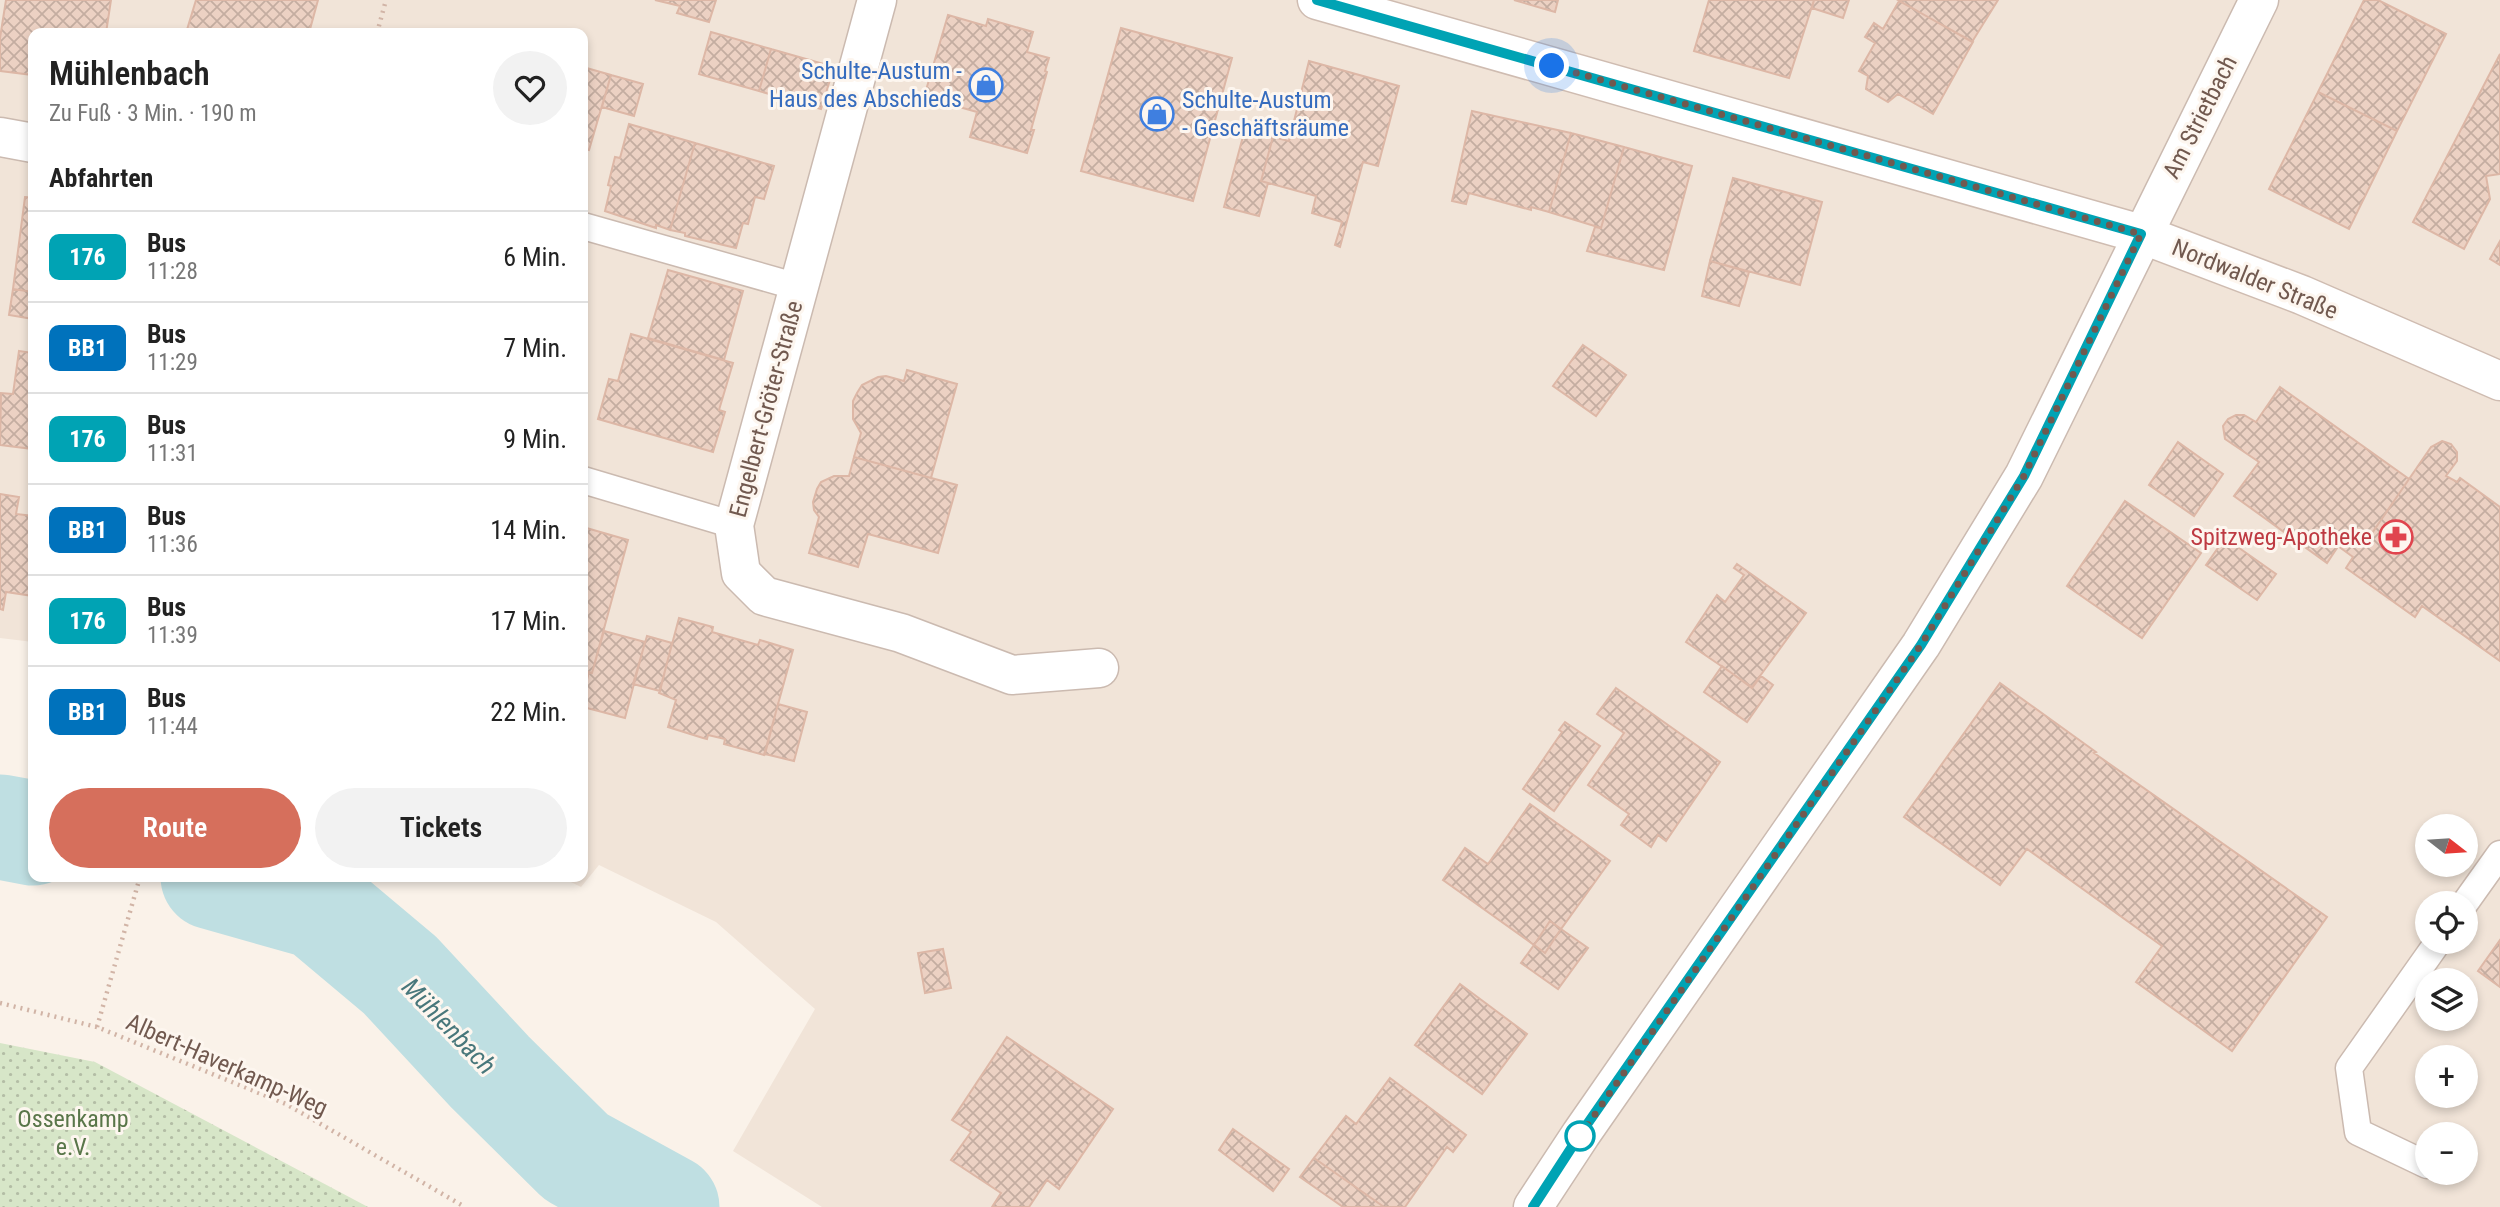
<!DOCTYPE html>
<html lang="de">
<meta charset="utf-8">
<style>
body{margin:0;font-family:"Roboto Condensed",sans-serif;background:#f2f2f2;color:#222;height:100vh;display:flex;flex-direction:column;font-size:26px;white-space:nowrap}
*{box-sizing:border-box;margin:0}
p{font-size:23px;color:#767676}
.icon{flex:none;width:38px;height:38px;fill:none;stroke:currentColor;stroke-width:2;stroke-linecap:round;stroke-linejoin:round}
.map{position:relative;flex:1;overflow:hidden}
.panel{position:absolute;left:28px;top:28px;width:560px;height:854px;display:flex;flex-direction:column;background:#fff;border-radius:14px;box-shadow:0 4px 10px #0003}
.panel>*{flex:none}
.badge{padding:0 14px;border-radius:10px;font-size:24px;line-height:46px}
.needle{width:46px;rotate:107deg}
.fabs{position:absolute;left:2415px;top:814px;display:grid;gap:14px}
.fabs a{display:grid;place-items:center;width:63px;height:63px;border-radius:50%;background:#fff;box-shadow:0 4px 10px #0003;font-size:35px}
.you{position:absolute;width:35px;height:35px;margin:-18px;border:5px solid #fff;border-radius:50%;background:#1a73e8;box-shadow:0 0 0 10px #1a73e833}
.map>.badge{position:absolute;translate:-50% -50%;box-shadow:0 0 0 4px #fff}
h2{padding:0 21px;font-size:26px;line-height:63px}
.round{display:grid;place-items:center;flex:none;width:74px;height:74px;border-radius:37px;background:#f2f2f2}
.head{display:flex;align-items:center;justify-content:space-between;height:119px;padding:0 21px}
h1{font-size:33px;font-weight:600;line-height:52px}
.primary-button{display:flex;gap:14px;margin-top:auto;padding:14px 21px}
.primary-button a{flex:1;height:80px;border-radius:42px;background:#d66f5c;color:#fff;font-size:28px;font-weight:600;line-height:80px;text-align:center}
.primary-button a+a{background:#f2f2f2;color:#222}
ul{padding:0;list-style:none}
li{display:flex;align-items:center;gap:21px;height:91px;padding:0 21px;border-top:2px solid #e0e0e0}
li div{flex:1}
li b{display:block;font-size:26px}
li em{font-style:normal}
li .badge{min-width:77px;font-weight:700;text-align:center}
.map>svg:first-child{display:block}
</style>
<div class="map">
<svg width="2500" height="1207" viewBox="0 0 2500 1207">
<defs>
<pattern id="grass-dots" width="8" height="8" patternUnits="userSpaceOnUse" patternTransform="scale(1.75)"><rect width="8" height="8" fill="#d7e6c8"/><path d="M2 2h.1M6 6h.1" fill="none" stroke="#b3bda5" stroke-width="1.8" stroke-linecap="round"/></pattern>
<pattern id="building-cross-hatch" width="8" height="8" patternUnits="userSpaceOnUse" patternTransform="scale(1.75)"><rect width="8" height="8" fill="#ecd1c3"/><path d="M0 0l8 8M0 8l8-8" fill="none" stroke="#c4ada1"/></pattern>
</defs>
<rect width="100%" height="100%" fill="#faf2e9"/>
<path fill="#f1e4d8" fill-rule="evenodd" d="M0 0H2500V1207H822L733 1151 815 1009 716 922 599 865 581 887 561 877H583V33H33V642L0 638ZM2427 826H2466V864H2427ZM2427 903H2466V942H2427ZM2427 980H2466V1018H2427ZM2427 1057H2466V1096H2427ZM2427 1134H2466V1172H2427Z"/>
<path fill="url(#grass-dots)" d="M0 1043 95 1062 368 1207H0Z"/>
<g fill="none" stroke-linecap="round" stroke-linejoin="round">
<path stroke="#bfdfe2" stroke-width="105" d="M0 827 33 833
M213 877 319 907 400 975 490 1072 576 1157 667 1207"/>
</g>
<path fill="url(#building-cross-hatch)" stroke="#ddb7a6" stroke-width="2" d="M6 0H111L106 33H33V75L0 71V38Z
M196 0H318L309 33H186Z
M655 0H716L709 22 677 13 680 6Z
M1514 0H1558L1555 12Z
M1709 0H1814L1789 78 1694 51Z
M1814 0H1849L1843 18 1812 8Z
M1898 0H1998L1972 42Z
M2364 0H2378L2446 34 2397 131 2318 92Z
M1899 1 1973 42 1933 114 1898 94 1888 102 1866 89 1868 76 1859 71 1875 43 1865 37 1874 23 1883 29Z
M948 15 986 26 988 19 1033 32 1027 52 1049 58 1045 71 1047 72 1031 130H1034L1027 153 970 137 977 112 924 97Z
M1121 28 1232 58 1193 201 1081 171Z
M711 32 771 49 759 91 699 74Z
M771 49 834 67 821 109 759 91Z
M2500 54V174L2486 176 2490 199 2464 249 2413 222Z
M1309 61 1399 86 1378 166 1363 162 1340 247 1335 245 1342 222 1312 213 1316 196 1261 181 1273 137 1289 141Z
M583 67 611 75 589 150 583 149Z
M611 75 643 84 634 116 602 107Z
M2318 92 2397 131 2349 229 2269 189Z
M1472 111 1571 133 1549 212 1531 207V210L1469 193 1466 204 1452 201Z
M629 124 695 143 670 230 656 225V228L605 211 611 186 608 185 615 157 620 158Z
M1245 129 1273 137 1261 181 1268 183 1259 216 1224 207Z
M1571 133 1624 147 1601 228 1549 212Z
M695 143 774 166 764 199 755 197 748 224 743 223 736 248 685 236V233L670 230Z
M1624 147 1692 166 1664 270 1587 251 1595 227 1601 228Z
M1733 178 1822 202 1800 285 1710 261Z
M25 197 33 198V292L13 289Z
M2500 241V265L2490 259Z
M1710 261 1749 272 1739 306 1702 296Z
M668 270 743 291 724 360 648 338Z
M13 289 33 292V319L9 315Z
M631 334 733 363 719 410 725 412 713 452 598 419 609 379 618 381Z
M1583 345 1626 375 1596 416 1553 386Z
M19 351 33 353V449L0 445 1 393 13 394Z
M907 370 957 384 931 478 854 457 861 433 853 419V401L857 393 862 385 878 377 886 376 904 381Z
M2280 387 2409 479 2368 539 2351 527 2327 563 2234 496 2259 462 2225 439 2223 426 2228 419 2236 415H2244L2256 422Z
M2442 441 2451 444 2457 452V461L2446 476 2457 482 2460 478 2500 507V661L2422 606 2415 617 2346 568 2353 557 2338 546 2351 527 2368 539 2431 447Z
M2178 442 2223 474 2194 516 2149 485Z
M854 457 957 485 938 553 868 534 858 567 809 553 819 517 814 510 813 502 817 489 821 482 834 476H849Z
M0 494 19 497 16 514 33 516V596L6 592 3 610 0 609Z
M2125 501 2201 553 2142 638 2067 586Z
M583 527 628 540 592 673 583 671Z
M2225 538 2276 574 2257 600 2206 565Z
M1737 564 1806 613 1752 687 1686 642 1717 595 1725 602 1744 575 1734 568Z
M679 618 713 627 712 632 758 645 760 640 793 650 764 755 724 744 725 739 708 735 707 739 703 738 668 727 676 700 659 693Z
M604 631 645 642 625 718 583 707V695L589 672 592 673Z
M647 636 672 643 660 691 633 684Z
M1722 666 1752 688 1761 676 1773 685 1747 722 1704 692Z
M2000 683 2096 752 2094 753 2327 917 2232 1051 2136 982 2162 946 2027 849 2000 885 1904 817Z
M1616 688 1720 762 1666 841 1658 835 1651 847 1621 825 1629 814 1588 785 1624 733 1597 714Z
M778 704 807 712 794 761 765 754Z
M1565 722 1600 746 1554 811 1523 789 1562 732 1559 730Z
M1530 804 1610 861 1561 929 1550 921 1534 945 1443 880 1465 848 1488 864Z
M1550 921 1561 929 1545 953 1534 945Z
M1561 929 1588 948 1558 989 1521 963 1534 945 1545 953Z
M2500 940V987L2478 971Z
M943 949 951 988 925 993 918 953Z
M1460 984 1527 1034 1482 1094 1415 1045Z
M1007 1037 1113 1109 1059 1189 1047 1180 1029 1207H992L1001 1193 951 1160 971 1132 952 1120Z
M1390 1078 1466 1135 1453 1152 1447 1147 1405 1207H1384L1314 1158 1346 1116 1356 1124Z
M1233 1129 1289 1169 1273 1191 1219 1150Z
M1314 1158 1384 1207H1343L1300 1177Z"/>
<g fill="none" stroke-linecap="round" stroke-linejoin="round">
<defs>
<path id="service" d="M583 226 798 287
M583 480 734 525
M2465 903 2500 854
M2427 1165 2358 1132 2349 1068 2438 942"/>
<path id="minor" d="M877 0 734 525 741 573 764 596 901 633 1012 675 1099 668
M0 137 33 143"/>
<path id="tertiary" d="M1533 1207 1581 1134 1921 645 2024 476 2259 0"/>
<path id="secondary" d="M1317 0 2141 234 2302 295 2500 381"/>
</defs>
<use href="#service" stroke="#cbbab0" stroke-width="29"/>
<use href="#minor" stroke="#cbbab0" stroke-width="41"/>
<use href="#tertiary" stroke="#cbbab0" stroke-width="41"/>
<use href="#secondary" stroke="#cfbcb1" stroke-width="41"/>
<path stroke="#d1b4a6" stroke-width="4.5" stroke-dasharray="2 5" stroke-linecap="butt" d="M377 33 386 0
M0 1003 97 1027 286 1104 465 1207
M97 1027 140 877"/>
<use href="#service" stroke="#fff" stroke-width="26"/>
<use href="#minor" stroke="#fff" stroke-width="38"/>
<use href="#tertiary" stroke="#fff" stroke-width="38"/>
<use href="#secondary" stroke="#fff" stroke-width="38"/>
</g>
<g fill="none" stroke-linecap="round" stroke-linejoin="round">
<defs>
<path id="line" d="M1317 0 2141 234 2024 476 1921 645 1581 1133 1533 1207"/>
</defs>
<use href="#line" stroke="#fff" stroke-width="16"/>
<use href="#line" stroke="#00a3b4" stroke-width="10"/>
<path stroke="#71594f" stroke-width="7" stroke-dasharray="0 12.6" d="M1552 66 2141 234 2024 476 1921 645 1580 1136"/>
</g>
<defs>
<symbol id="shop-ring" viewBox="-11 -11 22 22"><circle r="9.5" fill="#fdf6ef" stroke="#3f7fe0" stroke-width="1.5"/><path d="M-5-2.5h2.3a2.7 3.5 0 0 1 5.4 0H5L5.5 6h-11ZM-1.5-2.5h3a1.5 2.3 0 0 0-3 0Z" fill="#3f7fe0"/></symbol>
<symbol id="pharmacy-ring" viewBox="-11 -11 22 22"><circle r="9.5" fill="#fdf6ef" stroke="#e0444e" stroke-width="1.5"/><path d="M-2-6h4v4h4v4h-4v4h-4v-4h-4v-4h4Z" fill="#e0444e"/></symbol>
</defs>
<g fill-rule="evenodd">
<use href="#shop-ring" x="967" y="66" width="38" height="38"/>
<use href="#shop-ring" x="1138" y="95" width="38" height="38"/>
<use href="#pharmacy-ring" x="2377" y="518" width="38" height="38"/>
</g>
<circle fill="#fff" stroke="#00a3b4" stroke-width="3.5" cx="1580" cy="1136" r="14"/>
<g text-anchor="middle" stroke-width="6" stroke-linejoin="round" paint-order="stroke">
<g font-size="24" fill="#366cbe" stroke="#fdf6ef" text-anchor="end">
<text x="962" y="79">Schulte-Austum -<tspan x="962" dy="28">Haus des Abschieds</tspan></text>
<text x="1182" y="108" text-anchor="start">Schulte-Austum<tspan x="1182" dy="28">- Geschäftsräume</tspan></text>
</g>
<g font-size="24" fill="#71594f" stroke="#fdf6ef">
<text transform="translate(2200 117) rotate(-63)" y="8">Am Strietbach</text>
<text transform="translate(2255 279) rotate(22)" y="8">Nordwalder Straße</text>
<text transform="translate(766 409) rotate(-75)" y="8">Engelbert-Gröter-Straße</text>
<text transform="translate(227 1065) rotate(24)" y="8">Albert-Haverkamp-Weg</text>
</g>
<g font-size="24" fill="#be3a42" stroke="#fdf6ef" text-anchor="end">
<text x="2372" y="545">Spitzweg-Apotheke</text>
</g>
<g font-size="24" fill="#597649" stroke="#fdf6ef">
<text x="73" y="1127">Ossenkamp<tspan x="73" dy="28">e.V.</tspan></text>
</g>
<g font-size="26" font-style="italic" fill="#48777b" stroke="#fdf6ef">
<text transform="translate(449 1026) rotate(46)" y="9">Mühlenbach</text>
</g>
</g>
</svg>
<div class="fabs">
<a><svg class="needle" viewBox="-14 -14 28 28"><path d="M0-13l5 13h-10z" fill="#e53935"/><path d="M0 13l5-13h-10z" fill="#767676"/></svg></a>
<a><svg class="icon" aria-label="locate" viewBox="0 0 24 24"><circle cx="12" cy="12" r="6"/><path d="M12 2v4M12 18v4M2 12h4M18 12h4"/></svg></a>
<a><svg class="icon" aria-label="layers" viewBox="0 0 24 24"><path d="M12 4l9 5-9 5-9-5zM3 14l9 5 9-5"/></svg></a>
<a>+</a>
<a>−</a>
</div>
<div class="you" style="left:1552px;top:66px"></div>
<section class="panel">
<div class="head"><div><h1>Mühlenbach</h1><p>Zu Fuß · 3 Min. · 190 m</p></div><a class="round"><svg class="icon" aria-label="heart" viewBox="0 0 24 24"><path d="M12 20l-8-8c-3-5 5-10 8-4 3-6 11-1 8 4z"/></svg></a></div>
<h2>Abfahrten</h2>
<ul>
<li><span class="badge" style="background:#00a3b4;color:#fff">176</span><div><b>Bus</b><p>11:28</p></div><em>6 Min.</em></li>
<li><span class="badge" style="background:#0072bc;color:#fff">BB1</span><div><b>Bus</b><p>11:29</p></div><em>7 Min.</em></li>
<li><span class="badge" style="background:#00a3b4;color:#fff">176</span><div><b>Bus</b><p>11:31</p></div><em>9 Min.</em></li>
<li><span class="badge" style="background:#0072bc;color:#fff">BB1</span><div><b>Bus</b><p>11:36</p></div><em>14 Min.</em></li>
<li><span class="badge" style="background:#00a3b4;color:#fff">176</span><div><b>Bus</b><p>11:39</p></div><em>17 Min.</em></li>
<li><span class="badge" style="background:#0072bc;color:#fff">BB1</span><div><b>Bus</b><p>11:44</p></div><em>22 Min.</em></li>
</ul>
<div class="primary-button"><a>Route</a><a>Tickets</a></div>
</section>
</div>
